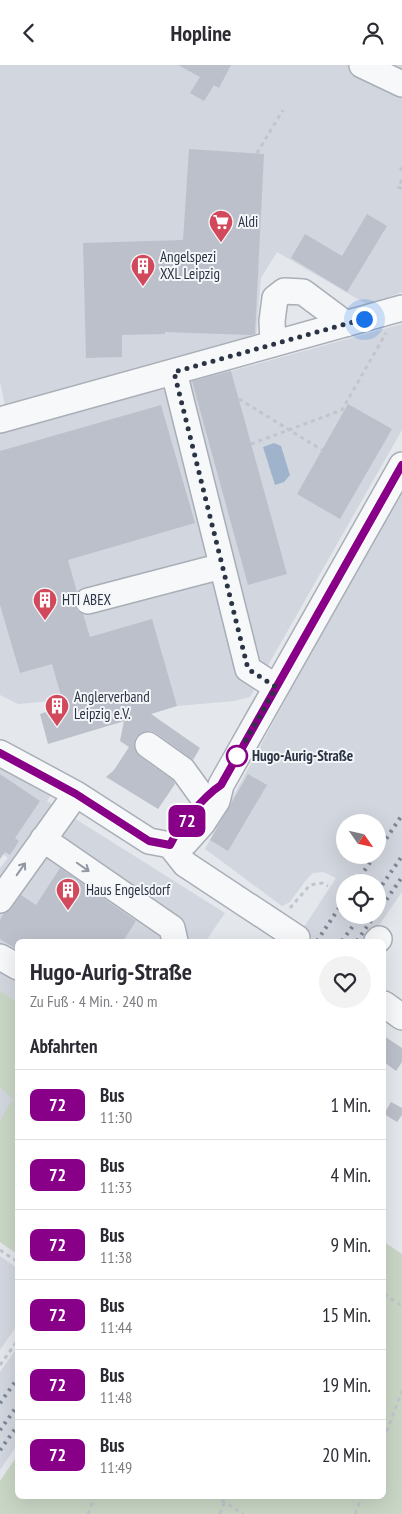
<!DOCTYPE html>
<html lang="de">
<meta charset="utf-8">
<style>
body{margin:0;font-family:"PT Sans Narrow",sans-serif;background:#f2f2f3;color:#2b2b33;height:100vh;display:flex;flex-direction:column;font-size:19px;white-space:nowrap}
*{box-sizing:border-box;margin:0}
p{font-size:16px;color:#7c7c81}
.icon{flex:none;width:28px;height:28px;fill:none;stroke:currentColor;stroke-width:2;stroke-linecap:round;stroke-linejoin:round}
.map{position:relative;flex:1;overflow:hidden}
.side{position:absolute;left:15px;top:874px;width:371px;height:560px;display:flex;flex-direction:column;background:#fff;border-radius:8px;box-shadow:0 5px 20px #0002}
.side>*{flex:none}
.badge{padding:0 10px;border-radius:8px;font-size:18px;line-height:32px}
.needle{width:32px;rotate:124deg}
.tools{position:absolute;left:336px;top:749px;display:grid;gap:10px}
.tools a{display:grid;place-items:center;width:50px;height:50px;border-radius:50%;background:#fff;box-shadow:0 5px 20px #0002;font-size:25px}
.you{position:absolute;width:25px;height:25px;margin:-12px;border:4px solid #fff;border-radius:50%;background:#1a73e8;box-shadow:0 0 0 8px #1a73e833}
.map>.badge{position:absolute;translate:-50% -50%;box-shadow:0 0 0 2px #fff}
h2{padding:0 15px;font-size:19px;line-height:45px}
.round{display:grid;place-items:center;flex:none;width:52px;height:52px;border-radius:26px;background:#f2f2f3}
.head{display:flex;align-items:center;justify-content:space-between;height:85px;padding:0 15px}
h1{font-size:24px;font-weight:700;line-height:38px}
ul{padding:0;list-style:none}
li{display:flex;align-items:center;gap:15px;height:70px;padding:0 15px;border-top:1px solid #e1e1e2}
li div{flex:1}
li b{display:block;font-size:19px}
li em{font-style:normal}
li .badge{min-width:55px;font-weight:700;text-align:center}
header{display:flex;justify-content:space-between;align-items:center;height:65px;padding:0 15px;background:#fff;font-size:22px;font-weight:700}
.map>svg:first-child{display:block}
</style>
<header><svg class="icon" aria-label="back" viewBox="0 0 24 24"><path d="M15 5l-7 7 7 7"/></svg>Hopline<svg class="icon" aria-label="person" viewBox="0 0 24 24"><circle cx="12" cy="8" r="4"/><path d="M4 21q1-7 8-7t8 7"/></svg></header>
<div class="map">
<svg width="402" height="1449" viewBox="0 0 402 1449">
<rect width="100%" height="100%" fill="#e4e7ec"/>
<path fill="#d2d6de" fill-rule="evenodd" d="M0 0H402V227L368 240 277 187 261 213 256 272 5 341 0 317Z
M402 259V365L250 632 234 636 177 641 73 671 62 635 18 639 0 630V362L229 300 231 306Z
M402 418V827L368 876H301L302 865 336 813 323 807 313 808 306 815 290 837 282 841 205 784ZM345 758H378V790H345ZM345 818H378V850H345Z
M0 701 51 730 47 736 225 848 206 876H18L17 937 0 925V803L8 793 0 787Z
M0 1023 14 1034 0 1055Z
M0 1191 17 1203 18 1259 0 1285Z
M17 1283V1380L0 1405V1307Z"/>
<path fill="#c9d6c5" d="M0 925 17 937V1189L0 1177V1055L13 1034 0 1023Z
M384 1177 402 1189V1449H0V1416L17 1391 18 1431H384Z"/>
<path fill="#9fb4cc" d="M274 378 281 381 290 410 284 417 275 420 263 382Z"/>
<path fill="#bbc0ca" d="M178 0H231L219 23 214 20 204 36 190 28 200 12Z
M189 84 264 89 255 269 250 270 165 267V269L122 270V292L86 293 83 178 183 175Z
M367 149 387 161 347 227 291 193 305 169 342 191Z
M231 306 287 509 248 520 192 316Z
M348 339 392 364 340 454 297 429Z
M161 340 195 458 68 495 77 527 74 533V540L77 546 83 549 90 572 152 554 177 641 151 649 200 683 193 695 156 668 150 666 143 667 136 672 134 678 135 685 139 691 173 715 175 719 158 744 106 712 114 705 129 682 120 676 124 656 48 679 40 649 64 641 52 599 20 608 0 540V386Z
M0 709 40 736 15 773 19 776 10 790 5 787 0 794Z
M248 709 267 720 228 786 210 775Z
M60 803 136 856 123 876H18V885L0 874V855L4 848 11 844 21 830 36 840Z
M384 971 402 983V997L396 1006 384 997Z
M391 1037 402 1043V1050L397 1057 384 1049Z"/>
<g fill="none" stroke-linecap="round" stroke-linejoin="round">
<defs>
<path id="minor" d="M362 0 402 19
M273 279 272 256 275 233 284 226 303 227 346 259
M174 307 248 604 276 622
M0 355 402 243
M88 536 222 501
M148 680 183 705 204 734
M0 688 76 729 149 776 170 780 185 778 202 759 217 736 221 720 230 704 402 400
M43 774 172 863 175 876
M170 780 185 799 297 873
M0 835 76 729
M377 876 379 874
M0 892 18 902
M384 939 402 952"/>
</defs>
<use href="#minor" stroke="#a9aeb7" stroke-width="28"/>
<path stroke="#c2c5cb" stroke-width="3" stroke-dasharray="4 4" stroke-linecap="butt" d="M257 88 283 45
M400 103 402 105
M402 115 398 122 402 124
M239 334 322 385
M251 379 342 345 386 268
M290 843 310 820 322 818 328 821
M0 1185 18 1197
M384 1229 402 1241
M0 1300 18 1275
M384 1374 402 1326
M215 1431 243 1449
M88 1449 95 1431
M220 1449 227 1431
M355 1449 362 1431"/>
<use href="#minor" stroke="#f7f8fa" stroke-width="25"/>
<path stroke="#7d8696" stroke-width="4" stroke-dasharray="2.5 5" stroke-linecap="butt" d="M378 786 402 750
M356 818 375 790
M378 826 402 791
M378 847 402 812
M317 876 345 834
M342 876 361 850
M357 876 375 850
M0 1338 18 1313
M0 1365 18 1340
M0 1385 18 1360"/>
</g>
<defs><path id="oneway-shaft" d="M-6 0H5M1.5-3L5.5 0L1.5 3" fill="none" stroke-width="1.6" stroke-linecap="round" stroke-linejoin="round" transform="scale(1.25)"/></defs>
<g stroke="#9196a0">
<use href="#oneway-shaft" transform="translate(83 802) rotate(35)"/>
<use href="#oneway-shaft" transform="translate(21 804) rotate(-55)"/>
</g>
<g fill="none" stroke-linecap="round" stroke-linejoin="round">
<defs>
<path id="line" d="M0 688 76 729 149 776 170 780C179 761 204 731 221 720L402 400"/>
</defs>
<use href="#line" stroke="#fff" stroke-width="11"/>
<use href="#line" stroke="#808" stroke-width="8"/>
<path stroke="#2b3445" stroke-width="5" stroke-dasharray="0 9" d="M237 691 235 695 276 622 248 604 174 307 364 254"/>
</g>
<defs>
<symbol id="supermarket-pin" viewBox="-11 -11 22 30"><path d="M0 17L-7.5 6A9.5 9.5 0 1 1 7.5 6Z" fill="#d1495b" stroke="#f4f6f9"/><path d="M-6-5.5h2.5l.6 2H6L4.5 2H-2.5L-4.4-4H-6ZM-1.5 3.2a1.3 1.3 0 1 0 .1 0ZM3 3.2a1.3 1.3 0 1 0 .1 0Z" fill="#fff"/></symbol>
<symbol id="building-pin" viewBox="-11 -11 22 30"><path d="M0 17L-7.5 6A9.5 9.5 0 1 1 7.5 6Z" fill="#d1495b" stroke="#f4f6f9"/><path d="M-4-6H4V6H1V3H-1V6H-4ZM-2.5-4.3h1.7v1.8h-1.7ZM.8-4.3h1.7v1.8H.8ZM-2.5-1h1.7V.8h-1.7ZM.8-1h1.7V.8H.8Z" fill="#fff"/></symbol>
</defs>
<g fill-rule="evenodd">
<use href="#supermarket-pin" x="207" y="143" width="28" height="38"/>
<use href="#building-pin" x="129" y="187" width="28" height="38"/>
<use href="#building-pin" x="31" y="521" width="28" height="38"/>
<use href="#building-pin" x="43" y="627" width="28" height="38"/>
<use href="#building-pin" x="54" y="811" width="28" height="38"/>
</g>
<circle fill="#fff" stroke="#808" stroke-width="2.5" cx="237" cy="691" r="10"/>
<g text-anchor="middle" stroke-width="4" stroke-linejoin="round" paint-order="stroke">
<g font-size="15" fill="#2b3445" stroke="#f4f6f9" text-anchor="start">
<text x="238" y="162">Aldi</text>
<text x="160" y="197">Angelspezi<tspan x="160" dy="17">XXL Leipzig</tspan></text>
<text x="62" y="540">HTI ABEX</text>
<text x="74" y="637">Anglerverband<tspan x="74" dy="17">Leipzig e.V.</tspan></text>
<text x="86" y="830">Haus Engelsdorf</text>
</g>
<g font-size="15" font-weight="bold" fill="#2b3445" stroke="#f4f6f9" text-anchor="start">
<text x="252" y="696">Hugo-Aurig-Straße</text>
</g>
</g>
</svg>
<div class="tools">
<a><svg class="needle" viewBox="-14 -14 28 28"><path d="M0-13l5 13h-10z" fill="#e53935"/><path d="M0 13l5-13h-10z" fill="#7c7c81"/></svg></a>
<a><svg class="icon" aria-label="locate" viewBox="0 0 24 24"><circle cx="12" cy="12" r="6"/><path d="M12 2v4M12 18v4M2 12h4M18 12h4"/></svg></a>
</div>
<div class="you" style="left:364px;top:254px"></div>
<b class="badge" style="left:187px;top:756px;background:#808;color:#fff">72</b>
<section class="side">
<div class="head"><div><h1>Hugo-Aurig-Straße</h1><p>Zu Fuß · 4 Min. · 240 m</p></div><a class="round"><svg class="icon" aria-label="heart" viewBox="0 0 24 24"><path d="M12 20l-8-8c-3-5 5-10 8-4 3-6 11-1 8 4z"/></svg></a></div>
<h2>Abfahrten</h2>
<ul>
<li><span class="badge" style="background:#808;color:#fff">72</span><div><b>Bus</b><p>11:30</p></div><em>1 Min.</em></li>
<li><span class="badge" style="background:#808;color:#fff">72</span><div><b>Bus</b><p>11:33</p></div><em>4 Min.</em></li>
<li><span class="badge" style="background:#808;color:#fff">72</span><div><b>Bus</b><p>11:38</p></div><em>9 Min.</em></li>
<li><span class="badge" style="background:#808;color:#fff">72</span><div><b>Bus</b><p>11:44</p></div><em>15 Min.</em></li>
<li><span class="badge" style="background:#808;color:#fff">72</span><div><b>Bus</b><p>11:48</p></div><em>19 Min.</em></li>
<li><span class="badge" style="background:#808;color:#fff">72</span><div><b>Bus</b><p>11:49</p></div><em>20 Min.</em></li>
</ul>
</section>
</div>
